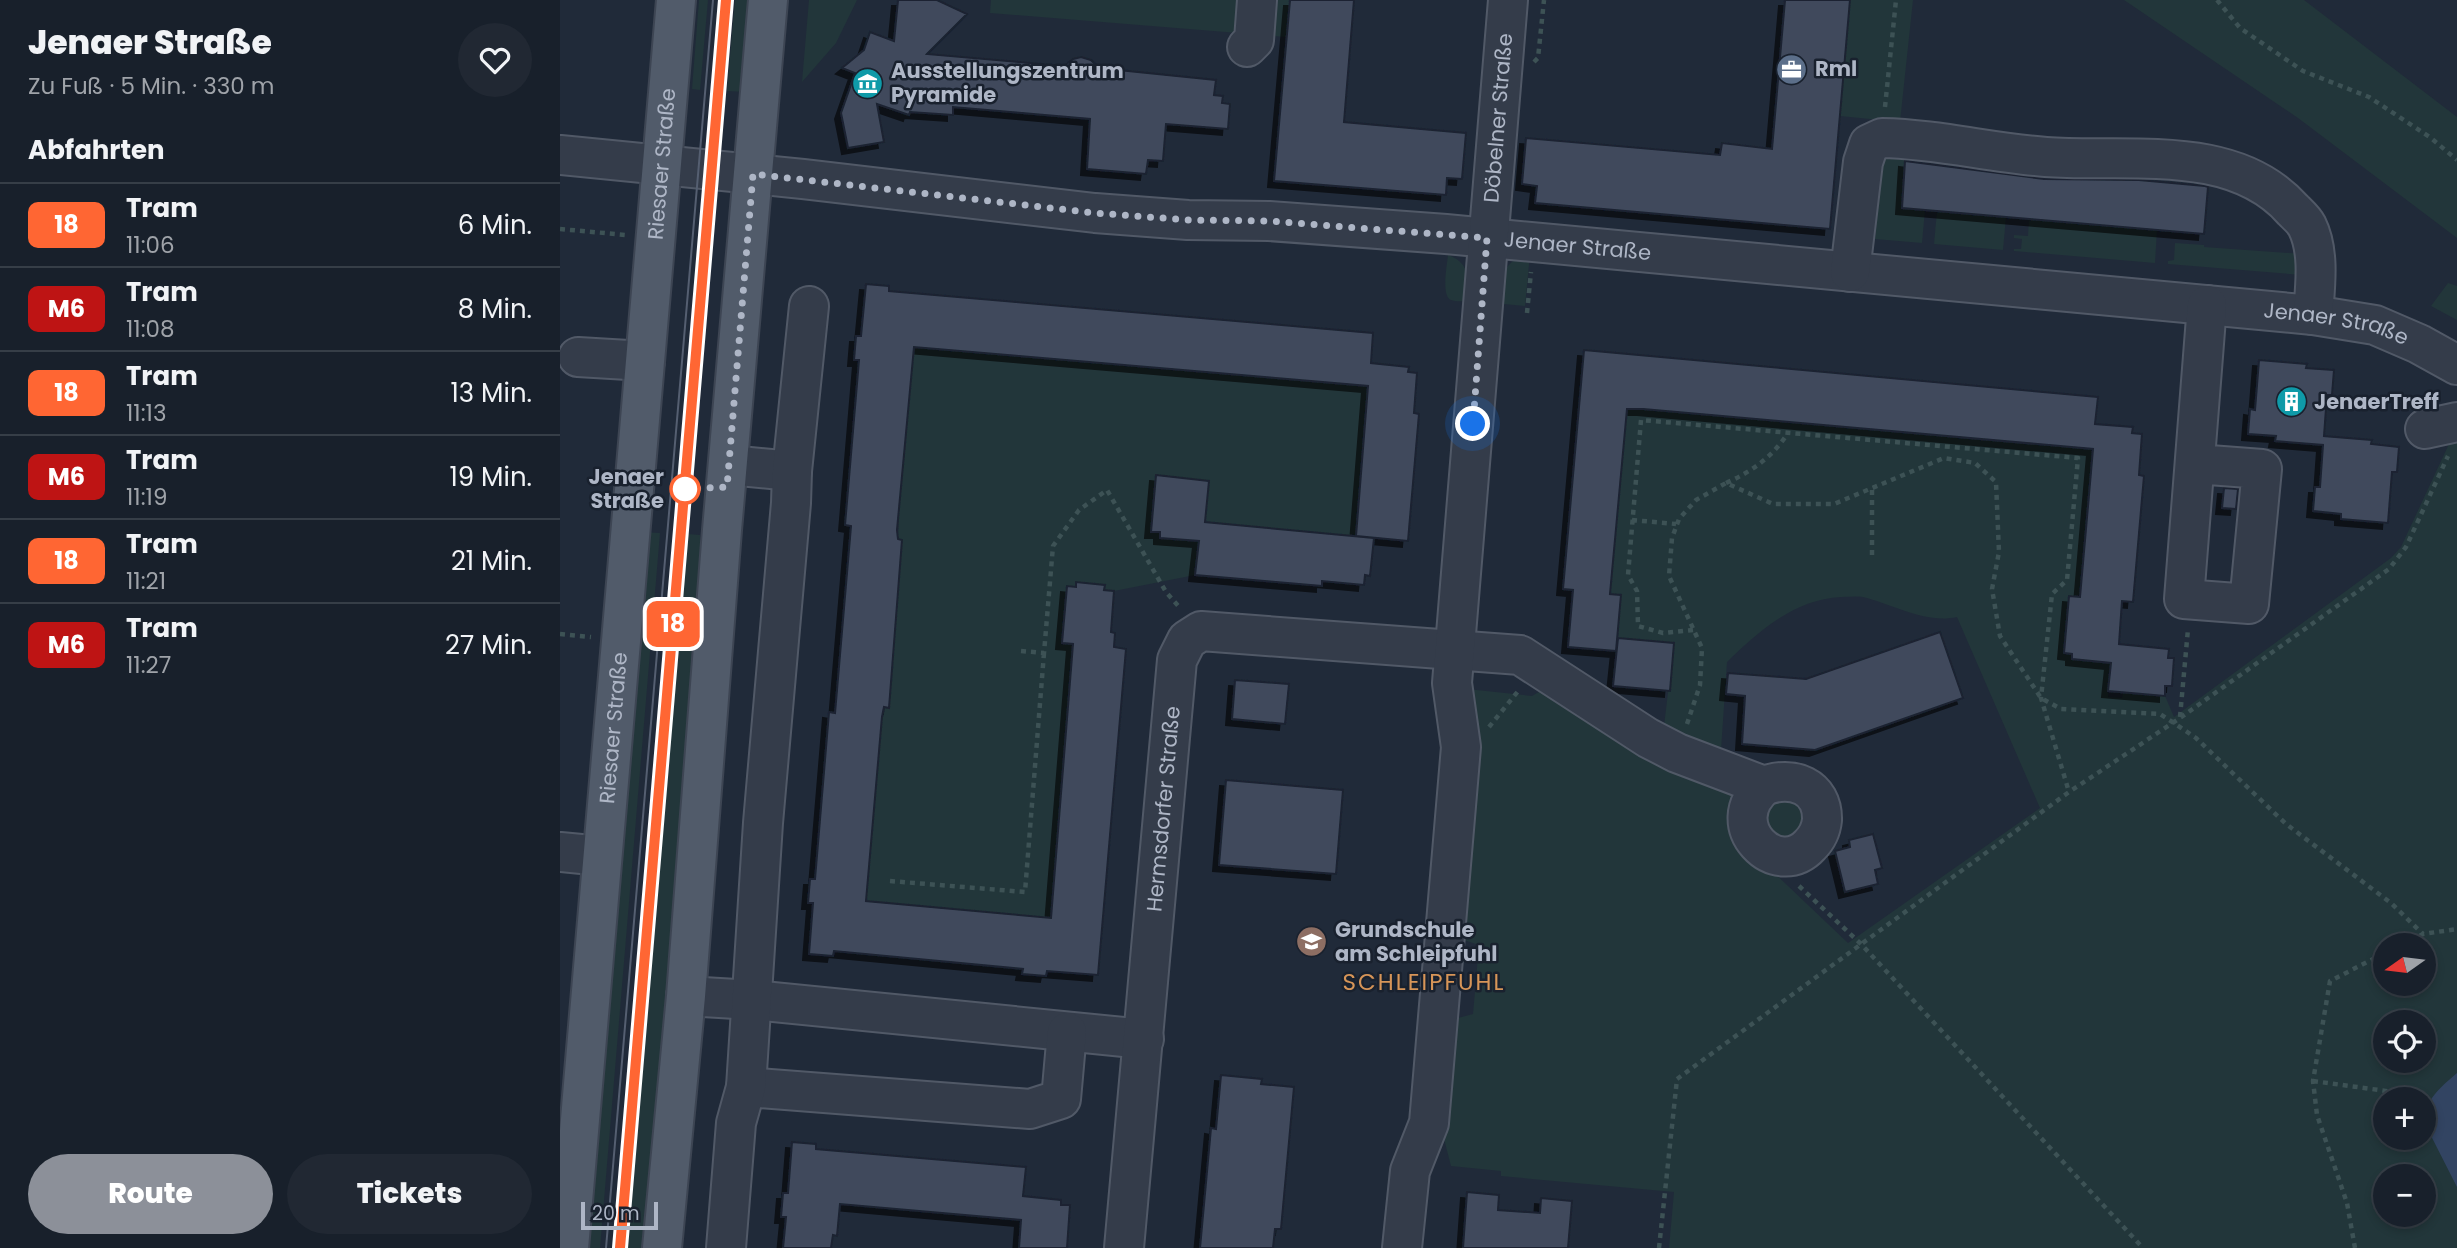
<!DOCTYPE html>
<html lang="de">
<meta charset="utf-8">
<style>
body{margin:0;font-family:Poppins,sans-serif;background:#212833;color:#f1f3f6;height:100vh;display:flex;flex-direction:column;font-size:26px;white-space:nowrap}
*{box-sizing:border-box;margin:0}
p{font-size:23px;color:#9fa3a9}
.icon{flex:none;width:38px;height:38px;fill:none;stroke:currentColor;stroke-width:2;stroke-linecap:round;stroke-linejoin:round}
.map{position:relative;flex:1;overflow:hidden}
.sheet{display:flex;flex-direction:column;background:#18202b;width:560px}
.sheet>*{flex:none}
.badge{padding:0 14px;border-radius:10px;font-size:24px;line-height:46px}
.needle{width:46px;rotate:256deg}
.buttons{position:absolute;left:1813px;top:933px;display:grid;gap:14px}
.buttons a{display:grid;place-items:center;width:63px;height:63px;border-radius:50%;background:#18202b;box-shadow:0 4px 10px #0003,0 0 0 2px #363e47;font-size:35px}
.scale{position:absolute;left:21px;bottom:18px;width:77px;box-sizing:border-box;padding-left:7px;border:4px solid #aeb6c6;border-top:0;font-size:19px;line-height:24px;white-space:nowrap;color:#aeb6c6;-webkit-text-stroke:5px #19212e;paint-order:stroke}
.you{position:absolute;width:35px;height:35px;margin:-18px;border:5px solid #fff;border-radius:50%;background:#1a73e8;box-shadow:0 0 0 10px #1a73e833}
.map>.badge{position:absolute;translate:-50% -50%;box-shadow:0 0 0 4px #fff}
h2{padding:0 28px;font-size:26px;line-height:63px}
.round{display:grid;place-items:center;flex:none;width:74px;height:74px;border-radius:37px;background:#212833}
.headline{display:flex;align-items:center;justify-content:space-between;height:119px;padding:0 28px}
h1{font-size:33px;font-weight:800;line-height:52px}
.cta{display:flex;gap:14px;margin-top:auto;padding:14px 28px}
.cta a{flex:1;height:80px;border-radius:42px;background:#8c9099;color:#fff;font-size:28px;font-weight:800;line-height:80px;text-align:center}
.cta a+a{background:#212833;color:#f1f3f6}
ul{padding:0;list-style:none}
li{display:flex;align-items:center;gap:21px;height:84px;padding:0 28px;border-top:2px solid #363e47}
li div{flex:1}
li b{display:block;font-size:26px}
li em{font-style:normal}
li .badge{min-width:77px;font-weight:700;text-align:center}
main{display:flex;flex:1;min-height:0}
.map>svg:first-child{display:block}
</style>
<main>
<section class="sheet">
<div class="headline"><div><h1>Jenaer Straße</h1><p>Zu Fuß · 5 Min. · 330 m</p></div><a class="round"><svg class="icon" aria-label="heart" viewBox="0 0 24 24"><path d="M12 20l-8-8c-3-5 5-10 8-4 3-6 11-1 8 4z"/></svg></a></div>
<h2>Abfahrten</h2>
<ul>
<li><span class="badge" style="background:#f63;color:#fff">18</span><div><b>Tram</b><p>11:06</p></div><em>6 Min.</em></li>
<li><span class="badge" style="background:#be1414;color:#fff">M6</span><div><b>Tram</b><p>11:08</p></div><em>8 Min.</em></li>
<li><span class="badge" style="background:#f63;color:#fff">18</span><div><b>Tram</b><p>11:13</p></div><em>13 Min.</em></li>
<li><span class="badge" style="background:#be1414;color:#fff">M6</span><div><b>Tram</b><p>11:19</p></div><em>19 Min.</em></li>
<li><span class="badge" style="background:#f63;color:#fff">18</span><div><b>Tram</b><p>11:21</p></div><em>21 Min.</em></li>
<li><span class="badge" style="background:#be1414;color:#fff">M6</span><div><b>Tram</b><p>11:27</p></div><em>27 Min.</em></li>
</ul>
<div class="cta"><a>Route</a><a>Tickets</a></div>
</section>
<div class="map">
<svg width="1897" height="1248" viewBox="0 0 1897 1248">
<defs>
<filter id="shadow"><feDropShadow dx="-6" dy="6" stdDeviation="0" flood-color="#0009"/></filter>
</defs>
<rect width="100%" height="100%" fill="#202a39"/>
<path fill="#22363a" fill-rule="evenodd" d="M139 0H148L140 90 132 89Z
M175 0H196L188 92 167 91Z
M249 0H297L276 43 242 82Z
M431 0H730L727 37 430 13Z
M1290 0H1353L1340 122 1280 116Z
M1564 0H1744L1897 117V238L1738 118Z
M1338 151 1345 161 1342 208 1365 210 1362 243 1315 239 1324 152Z
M1377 211 1446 217 1443 250 1374 244Z
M1469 219 1597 230 1595 263 1454 251V249H1461L1462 239 1454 238V235L1468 236Z
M1615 243 1644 245V247L1744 254 1742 275 1608 264V261L1614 260Z
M970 254 965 306 933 303C940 280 943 259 970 254Z
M888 255C911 263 909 281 909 302 904 301 896 302 891 300 881 296 887 265 888 255Z
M1888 283 1897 286V320L1871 306Z
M349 341C451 352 554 368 657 373 703 375 748 384 794 379V385L808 386 796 536 640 522 649 481 597 475 591 531 639 536 635 575 554 591 544 590V585L517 582 516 587H507L502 643 513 644 490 923 467 921 468 916 301 901 303 883H308L322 717 324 707 328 708 342 540 338 539 339 515 334 514C349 458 348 399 349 341Z
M1068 403 1069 409 1082 410 1083 404 1110 407V412L1137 415 1139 409 1222 416V422L1249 425 1250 419 1277 421V427L1305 429 1306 424 1333 432 1385 436 1386 431 1533 443 1520 597H1509L1504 653 1512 654V659L1551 657 1548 697 1562 698 1563 692 1605 696 1614 717 1831 558 1841 547 1889 444 1897 435V1248H1109L1114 1192 941 1176V1171L891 1166 882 1131 893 1030 897 1028 898 1018 913 1014 919 945 904 940 913 847 906 845 907 689 972 696 986 688 1126 779 1174 789 1190 850 1288 943 1480 808 1397 617C1365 624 1333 604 1303 597 1296 596 1288 597 1281 597 1235 599 1199 631 1167 662L1161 750 1143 751 1104 726 1114 643 1058 638 1061 595 1050 594ZM1825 945H1864V984H1825ZM1825 1022H1864V1060H1825ZM1825 1099H1864V1138H1825ZM1825 1176H1864V1214H1825Z
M82 532 100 533 40 1248H21Z
M128 534 140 535 141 595 91 1248H68Z
M1241 798 1246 834 1216 842 1200 817 1205 802Z"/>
<path fill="#324462" d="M1897 1073V1187L1864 1122C1864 1100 1882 1086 1897 1073Z"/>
<path fill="#3f495c" stroke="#1b2330" stroke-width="2" filter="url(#shadow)" d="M338 0H377L407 14 367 54 504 66 513 59 521 57 531 60 539 68 656 80 654 95 663 96 662 103 670 104 668 129 606 124 603 161 588 160 586 174 527 169 530 119 393 107V115L350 112 349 115 317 104 324 142 288 148 281 113 295 73 282 68 304 50 310 32 334 41Z
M730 0H794L784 122 906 133 902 179 887 178 886 195 714 181Z
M1225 0H1290L1270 229 975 203 977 186 962 184 966 138 1160 155 1162 143 1212 149Z
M1345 161 1484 179 1579 180 1645 186 1648 187 1644 234 1342 208Z
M306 284 329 286V291L813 333 811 363 849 367 848 372 857 373 854 413 859 414 848 541 796 536 808 386 354 347 337 530 338 539 342 540 329 708 324 707 322 717 306 901 491 918 513 644 502 643 507 586 516 587V582L545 585 544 590 554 591 551 632 555 633 554 647 566 649 538 975 487 971 486 976 462 974 463 969 274 951 273 956 249 954 253 903H248L250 879H255L269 712 275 713 291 526 285 525 299 360H294L296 336H301Z
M1024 350 1538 397 1535 424 1573 427 1572 433 1582 434 1579 475 1584 476 1573 602 1562 601 1559 644 1609 649 1608 658H1614L1612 686H1605V696L1548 691 1551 663 1512 659V654L1504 653 1509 596 1520 597 1533 449 1083 409H1067L1050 594 1061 595 1056 651 1008 647 1013 590 1003 589Z
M1699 360 1747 364 1746 368 1774 370 1772 395H1767L1764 436 1812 440 1811 444 1839 447 1837 472H1832L1828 523 1781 519V514L1753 511 1755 487H1760L1763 445 1715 441 1716 436 1688 434 1690 409 1695 410Z
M596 475 649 481 645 522 814 538 810 576 805 575 804 585 762 581V586L635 575 639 541 600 538V532H591Z
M1664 488 1678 489 1676 509 1662 508Z
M1380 632 1403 698 1255 750 1182 744 1185 696 1166 694 1168 673 1246 679Z
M1058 638 1114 643 1110 691 1053 686Z
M675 680 729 684 725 724 672 719Z
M666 780 783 790 776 874 659 865Z
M1313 834 1322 868 1315 870 1318 884 1285 892 1275 851 1290 847 1289 840Z
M661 1075 702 1079 701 1084 734 1087 721 1229H715L713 1248H640L651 1128 656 1129Z
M232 1142 256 1144V1149L466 1167 463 1196 501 1200V1205H510L507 1248H459L461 1220 280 1204 277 1236 273 1235 271 1248H223L226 1217H221L223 1193H228Z
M907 1192 939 1195 938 1210 980 1213 981 1198 1012 1201 1008 1248H903Z"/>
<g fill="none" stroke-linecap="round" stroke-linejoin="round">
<defs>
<g id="minor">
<path d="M687 47 694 40 697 0"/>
<path id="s1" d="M0 155 243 179 535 213 628 220 709 221 886 234 1753 315 1815 325 1859 344 1897 365"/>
<path d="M1290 272 1303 162 1309 144 1322 138C1377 139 1431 153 1486 157 1567 163 1673 142 1733 210 1737 214 1744 220 1747 226 1760 252 1755 287 1753 315"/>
<path d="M18 357 85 361"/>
<path d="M1865 429 1897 422"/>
<path d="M1636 464 1702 469 1689 604 1624 599 1647 305"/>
<path d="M169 465 232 471"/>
<path d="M0 852 42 856"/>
<path d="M126 996 193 1000 584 1039"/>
<path d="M186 1087 470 1109 501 1099 507 1032"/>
<path d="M166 1248 176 1123 186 1087 203 823 231 503 232 471 249 306"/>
<path id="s2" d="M564 1248 617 660 627 640 641 631 960 655 1088 738 1117 753 1204 786C1232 775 1263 786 1262 820 1261 830 1257 838 1250 845 1217 881 1159 825 1204 786"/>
<path id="s3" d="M842 1248 850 1171 869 1123 901 747 892 683 948 0"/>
</g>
<g id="major">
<path id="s4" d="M9 1248 116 0"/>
<path d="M102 1248 126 996 162 530 208 0"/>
</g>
</defs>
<use href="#minor" stroke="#515967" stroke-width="42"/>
<use href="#major" stroke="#3d4553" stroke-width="42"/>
<path stroke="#3d5255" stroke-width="4.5" stroke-dasharray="5 5" stroke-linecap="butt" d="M1657 0 1680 28 1743 71 1809 97 1871 138 1897 160
M974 62 978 58 984 0
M1325 107 1336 0
M0 229 66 235
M967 313 971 272
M1166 483C1193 471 1212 457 1228 433
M1072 520 1116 524
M1312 555V487
M1133 630 1103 633 1078 626 1077 591 1068 575 1081 420 1518 458 1507 580 1492 594 1481 698 1509 792
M0 634 31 637
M461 651 484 653 493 546 519 510 547 490 606 592 621 609
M1620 717 1628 629
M1127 724 1140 685 1142 648 1109 576 1112 538 1119 519 1136 500 1166 483 1213 504H1274L1384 458 1415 463 1436 482 1439 552 1432 589 1440 636 1481 698 1501 709 1600 714 1614 723 1636 738 1726 824 1831 903 1863 934
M929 727 959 690
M330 881 465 892 484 653
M1239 886 1301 944 1583 1248
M1842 945 1863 934 1897 929
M1753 1081 1848 1094
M1099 1248 1117 1079 1509 792 1620 718 1829 569 1846 547 1888 456
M1795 1248 1787 1203 1757 1115 1753 1081 1770 981 1825 953"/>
<use href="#minor" stroke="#343c4a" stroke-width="38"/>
<use href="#major" stroke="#515b6a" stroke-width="38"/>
<path stroke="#555f71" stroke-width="2" d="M46 1248 153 0
M60 1248 167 0"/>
</g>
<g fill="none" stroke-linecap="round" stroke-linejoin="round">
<defs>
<path id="line" d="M60 1248 166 0"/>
</defs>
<use href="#line" stroke="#fff" stroke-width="16"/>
<use href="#line" stroke="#f63" stroke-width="10"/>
<path stroke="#aeb6c6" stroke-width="7" stroke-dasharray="0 12.6" d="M125 489 167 487 193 174 535 213 628 220 709 221 927 238 913 424"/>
</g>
<defs>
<symbol id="office-disc" viewBox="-11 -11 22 22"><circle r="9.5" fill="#5c6f8a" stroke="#19212e"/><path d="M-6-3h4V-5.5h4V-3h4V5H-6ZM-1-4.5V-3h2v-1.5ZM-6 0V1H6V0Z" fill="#fff"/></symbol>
<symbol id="museum-disc" viewBox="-11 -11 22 22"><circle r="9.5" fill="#0f9aa8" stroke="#19212e"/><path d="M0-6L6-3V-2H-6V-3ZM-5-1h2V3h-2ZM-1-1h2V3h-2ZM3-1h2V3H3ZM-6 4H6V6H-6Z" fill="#fff"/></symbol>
<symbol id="building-disc" viewBox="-11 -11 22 22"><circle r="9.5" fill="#0f9aa8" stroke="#19212e"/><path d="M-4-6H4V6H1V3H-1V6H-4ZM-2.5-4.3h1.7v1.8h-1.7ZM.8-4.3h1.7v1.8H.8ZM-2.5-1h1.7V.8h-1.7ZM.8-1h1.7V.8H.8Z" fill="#fff"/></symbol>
<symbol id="school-disc" viewBox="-11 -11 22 22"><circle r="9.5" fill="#8d6e63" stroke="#19212e"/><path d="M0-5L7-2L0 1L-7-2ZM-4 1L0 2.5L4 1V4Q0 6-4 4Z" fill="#fff"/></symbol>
</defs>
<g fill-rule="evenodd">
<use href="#office-disc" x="1214" y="52" width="35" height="35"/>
<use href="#museum-disc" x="290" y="66" width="35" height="35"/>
<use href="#building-disc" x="1714" y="384" width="35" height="35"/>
<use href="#school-disc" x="734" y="924" width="35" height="35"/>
</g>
<circle fill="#fff" stroke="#f63" stroke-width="3.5" cx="125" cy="489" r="14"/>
<g text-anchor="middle" stroke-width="5" stroke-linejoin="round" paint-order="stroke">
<g font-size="21" font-weight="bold" fill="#aeb6c6" stroke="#19212e" text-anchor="start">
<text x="1255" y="76">Rml</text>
<text x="331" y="78">Ausstellungszentrum<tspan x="331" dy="24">Pyramide</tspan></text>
<text x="1754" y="409">JenaerTreff</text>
<text x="775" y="937">Grundschule<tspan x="775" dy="24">am Schleipfuhl</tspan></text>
</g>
<g font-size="21" fill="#aeb6c6" stroke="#19212e">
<text dy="7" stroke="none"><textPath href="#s3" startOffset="1138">Döbelner Straße</textPath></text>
<text dy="7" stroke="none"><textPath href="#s4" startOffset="1088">Riesaer Straße</textPath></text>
<text dy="7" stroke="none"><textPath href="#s1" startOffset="1022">Jenaer Straße</textPath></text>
<text dy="7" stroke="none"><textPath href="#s1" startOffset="1785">Jenaer Straße</textPath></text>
<text dy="7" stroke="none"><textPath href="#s4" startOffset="522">Riesaer Straße</textPath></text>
<text dy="7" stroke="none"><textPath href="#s2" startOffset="441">Hermsdorfer Straße</textPath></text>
</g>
<g font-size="21" font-weight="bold" fill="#aeb6c6" stroke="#19212e" text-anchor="end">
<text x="104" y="484">Jenaer<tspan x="104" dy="24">Straße</tspan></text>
</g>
<g font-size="23" letter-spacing="2" fill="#d79558" stroke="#19212e">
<text x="864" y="990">SCHLEIPFUHL</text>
</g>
</g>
</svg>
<div class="buttons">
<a><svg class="needle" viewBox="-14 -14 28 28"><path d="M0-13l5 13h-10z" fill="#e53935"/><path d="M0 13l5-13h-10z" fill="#9fa3a9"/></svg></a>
<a><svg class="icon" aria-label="locate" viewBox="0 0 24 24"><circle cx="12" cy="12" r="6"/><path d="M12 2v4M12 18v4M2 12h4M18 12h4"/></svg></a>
<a>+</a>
<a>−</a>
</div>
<div class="scale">20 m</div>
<div class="you" style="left:913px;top:424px"></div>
<b class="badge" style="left:113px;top:624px;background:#f63;color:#fff">18</b>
</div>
</main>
